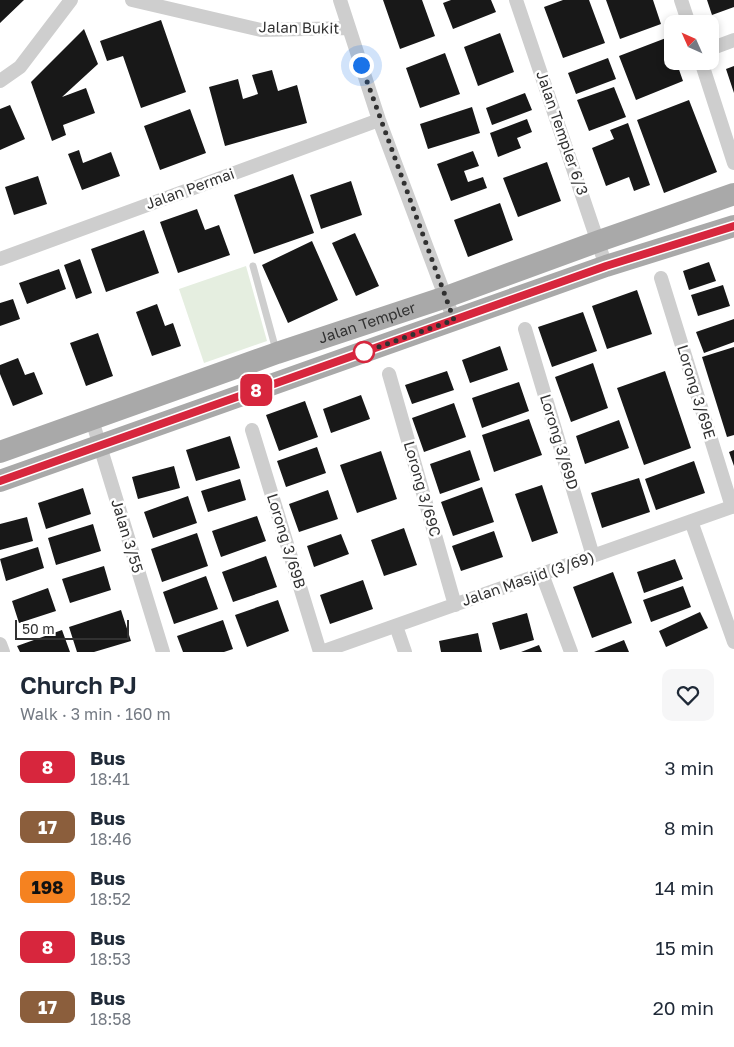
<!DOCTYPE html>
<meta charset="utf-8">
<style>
body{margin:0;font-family:"Golos Text",sans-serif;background:#f6f6f7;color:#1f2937;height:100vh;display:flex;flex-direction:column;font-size:19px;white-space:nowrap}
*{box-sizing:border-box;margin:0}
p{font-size:16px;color:#747a83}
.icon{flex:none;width:28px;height:28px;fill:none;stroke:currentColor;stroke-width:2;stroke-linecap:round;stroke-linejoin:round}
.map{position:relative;height:652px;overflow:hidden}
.drawer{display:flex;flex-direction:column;background:#fff;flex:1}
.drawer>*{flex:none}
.badge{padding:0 10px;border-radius:8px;font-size:18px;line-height:32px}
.needle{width:32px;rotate:315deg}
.controls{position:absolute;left:664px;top:15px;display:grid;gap:10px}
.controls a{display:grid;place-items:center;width:55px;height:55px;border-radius:10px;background:#fff;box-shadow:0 2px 8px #0003;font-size:25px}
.scale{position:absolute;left:15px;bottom:12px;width:114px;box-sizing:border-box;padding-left:5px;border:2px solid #313131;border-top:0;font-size:14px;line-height:18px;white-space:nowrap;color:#313131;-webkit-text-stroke:4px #fff;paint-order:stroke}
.you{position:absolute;width:25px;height:25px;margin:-12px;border:4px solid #fff;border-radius:50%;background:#1a73e8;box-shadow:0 0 0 8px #1a73e833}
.map>.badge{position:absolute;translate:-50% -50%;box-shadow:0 0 0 2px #fff}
.round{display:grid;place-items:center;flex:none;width:52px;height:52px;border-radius:10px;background:#f6f6f7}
.headline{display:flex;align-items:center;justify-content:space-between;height:85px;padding:0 20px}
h1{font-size:24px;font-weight:600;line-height:38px}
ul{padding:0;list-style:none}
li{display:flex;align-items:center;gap:15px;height:60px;padding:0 20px}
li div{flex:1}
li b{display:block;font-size:19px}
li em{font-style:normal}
li .badge{min-width:55px;font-weight:700;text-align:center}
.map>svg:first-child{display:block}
</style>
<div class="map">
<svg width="734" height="652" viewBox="0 0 734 652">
<rect width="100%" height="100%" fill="#fff"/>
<path fill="#e5eee0" d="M246 266 267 341 204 363 179 289Z"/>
<path fill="#181818" d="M0 0H24L0 23Z
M383 0H422L435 36 400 49Z
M451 0H491L496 12 453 29 443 3Z
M563 0H589L605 43 563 58 544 7Z
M606 0H653L661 24 620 39Z
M707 0H734V7L712 15Z
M161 20 186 92 141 108 123 56 107 61 100 41Z
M84 29 98 64 62 97 86 88 95 113 63 125 66 135 52 141 31 82Z
M500 33 514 72 478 86 464 47Z
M666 38 672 54V61H676L683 81 636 100 619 56Z
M445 53 460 94 420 108 406 68Z
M608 58 616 79 576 94 568 73Z
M734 66V93L726 69Z
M272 70 278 91 297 85 307 123 225 146 209 87 238 79 243 99 258 94 252 75Z
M614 87 626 117 589 131 577 100Z
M525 93 532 110 492 125 486 108Z
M689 100 717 172 664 193 637 120Z
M10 105 25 139 0 150V109Z
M472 107 480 133 428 149 420 124Z
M190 109 206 153 160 170 144 126Z
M527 119 532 132 517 138 521 148 498 157 490 133Z
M628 123 650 185 634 191 629 177 606 186 592 148 614 139 610 130Z
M79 150 83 163 111 152 120 176 82 190 68 154Z
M473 151 479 166 464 171 468 182 483 177 487 188 451 201 437 164Z
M547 162 561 201 518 217 503 178Z
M293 174 314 233 254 254 234 195Z
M38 176 47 204 14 215 5 187Z
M351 181 362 215 321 229 310 195Z
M500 203 513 240 468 257 454 220Z
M197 209 205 230 219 225 230 255 178 273 160 222Z
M144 230 159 273 106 292 91 249Z
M355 233 379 286 356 296 332 243Z
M312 241 338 300 288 323 262 265Z
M80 259 92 293 76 299 64 265Z
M709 262 716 281 689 290 683 271Z
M59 269 66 289 27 304 19 283Z
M723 285 730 306 698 316 691 295Z
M637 290 652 334 607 349 592 306Z
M13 299 20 319 0 326V303Z
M157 304 165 326 173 323 181 346 152 356 136 312Z
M583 312 597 351 552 367 538 327Z
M734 319V342L704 353 696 332Z
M98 333 113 376 86 386 70 343Z
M500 346 508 370 470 383 462 360Z
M734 347V435L727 437 702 357Z
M18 358 25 375 34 372 43 394 13 406 0 374V365Z
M593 363 608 408 571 422 555 377Z
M447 371 454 390 412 404 405 385Z
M665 371 691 448 644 465 617 388Z
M519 382 529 411 482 428 472 398Z
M361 395 370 419 331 433 323 409Z
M305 401 318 437 279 451 266 415Z
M454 403 466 437 424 452 412 418Z
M529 419 542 455 494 472 482 435Z
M619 420 629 448 585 464 576 436Z
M230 436 240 468 196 481 186 450Z
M317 447 326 473 286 487 277 461Z
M470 450 480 480 440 494 430 464Z
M734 450V466L729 452Z
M381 451 397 499 357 513 340 465Z
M694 461 705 493 656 510 645 479Z
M174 466 180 488 138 499 132 477Z
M639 478 650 512 602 528 591 493Z
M240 479 246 500 208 512 201 491Z
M542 485 558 533 532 542 515 494Z
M482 487 494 522 453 536 441 502Z
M83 488 91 514 46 529 38 503Z
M328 490 338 519 299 532 289 504Z
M188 496 197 523 153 538 144 512Z
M257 516 266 541 221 557 212 531Z
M27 517 33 541 0 550V524Z
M93 524 101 551 56 565 48 538Z
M404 528 417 565 384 576 371 540Z
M494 531 503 557 461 571 452 546Z
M197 533 208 566 162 582 151 549Z
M341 534 349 554 314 567 307 546Z
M38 547 44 568 6 581 0 559Z
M266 556 277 587 233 602 222 572Z
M675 559 683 579 644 593 637 572Z
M104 566 111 590 70 603 62 579Z
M613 572 632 623 592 638 573 587Z
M206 576 218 609 174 624 163 592Z
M363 580 373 609 330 624 320 595Z
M683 586 691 607 651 622 643 600Z
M48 588 56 611 19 623 12 601Z
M278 600 289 631 247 647 235 615Z
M121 610 131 641 94 652H77L69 627Z
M700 612 708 628 666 647 659 631Z
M527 613 534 640 500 650 492 623Z
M223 620 233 649 224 652H183L177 636Z
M62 630 70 652H20L17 646Z
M478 633 482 652H441L439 641Z
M624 640 629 652H594Z
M539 645 542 652H521Z"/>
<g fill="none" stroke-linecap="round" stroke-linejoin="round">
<path stroke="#cecece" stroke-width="7" d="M253 266 276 350"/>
<path stroke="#cecece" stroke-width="14" d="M132 0 261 30 349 28
M340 0 379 120 454 320
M516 0 606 266
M681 0 689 24
M710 49 734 40
M701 61 734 163
M0 81 20 67 71 0
M0 259 379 120
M661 278 732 507
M525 329 593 556
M389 374 455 605
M92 420 163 652
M252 430 320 652
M691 521 734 642
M542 574 571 652
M396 626 405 652
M0 644 3 652
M321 652 734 506"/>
<g stroke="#a9a9a9" stroke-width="22">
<path id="s1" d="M0 452 277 353 446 297 599 241 734 194"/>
<path d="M0 481 606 266 734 226"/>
</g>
</g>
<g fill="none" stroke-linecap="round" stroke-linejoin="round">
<defs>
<path id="line" d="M0 481 606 266 734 226"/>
</defs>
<use href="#line" stroke="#fff" stroke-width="11"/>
<use href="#line" stroke="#d7263d" stroke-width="8"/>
<path stroke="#313131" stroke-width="5" stroke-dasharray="0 9" d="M361 65 454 320 364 352"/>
</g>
<circle fill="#fff" stroke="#d7263d" stroke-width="2.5" cx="364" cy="352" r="10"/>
<g text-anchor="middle" stroke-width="5" stroke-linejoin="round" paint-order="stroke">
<g font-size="15" fill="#313131" stroke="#fff">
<text transform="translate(299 28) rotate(1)" y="5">Jalan Bukit</text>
<text transform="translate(562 133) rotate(71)" y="5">Jalan Templer 6/3</text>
<text transform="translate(190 189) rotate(-20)" y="5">Jalan Permai</text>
<text dy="5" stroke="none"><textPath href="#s1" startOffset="389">Jalan Templer</textPath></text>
<text transform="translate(696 392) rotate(73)" y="5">Lorong 3/69E</text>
<text transform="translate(559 442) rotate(73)" y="5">Lorong 3/69D</text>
<text transform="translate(422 489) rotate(74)" y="5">Lorong 3/69C</text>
<text transform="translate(127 536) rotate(73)" y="5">Jalan 3/55</text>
<text transform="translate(286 541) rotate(73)" y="5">Lorong 3/69B</text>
<text transform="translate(528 579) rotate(-19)" y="5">Jalan Masjid (3/69)</text>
</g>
</g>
</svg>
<div class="controls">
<a><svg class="needle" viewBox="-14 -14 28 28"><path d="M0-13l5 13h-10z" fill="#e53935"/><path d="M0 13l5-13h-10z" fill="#747a83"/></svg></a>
</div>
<div class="scale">50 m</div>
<div class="you" style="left:361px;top:65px"></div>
<b class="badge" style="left:256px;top:390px;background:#d7263d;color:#fff">8</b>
</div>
<section class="drawer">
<div class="headline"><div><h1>Church PJ</h1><p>Walk · 3 min · 160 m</p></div><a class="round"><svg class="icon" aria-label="heart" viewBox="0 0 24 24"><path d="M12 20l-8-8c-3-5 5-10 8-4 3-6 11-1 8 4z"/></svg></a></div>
<ul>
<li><span class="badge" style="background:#d7263d;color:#fff">8</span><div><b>Bus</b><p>18:41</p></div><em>3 min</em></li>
<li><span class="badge" style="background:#8b5e3c;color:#fff">17</span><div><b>Bus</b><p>18:46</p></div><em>8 min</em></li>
<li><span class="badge" style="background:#f58220;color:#111">198</span><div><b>Bus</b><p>18:52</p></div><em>14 min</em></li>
<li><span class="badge" style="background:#d7263d;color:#fff">8</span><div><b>Bus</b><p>18:53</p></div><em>15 min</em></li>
<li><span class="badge" style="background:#8b5e3c;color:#fff">17</span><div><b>Bus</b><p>18:58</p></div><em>20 min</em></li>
</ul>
</section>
